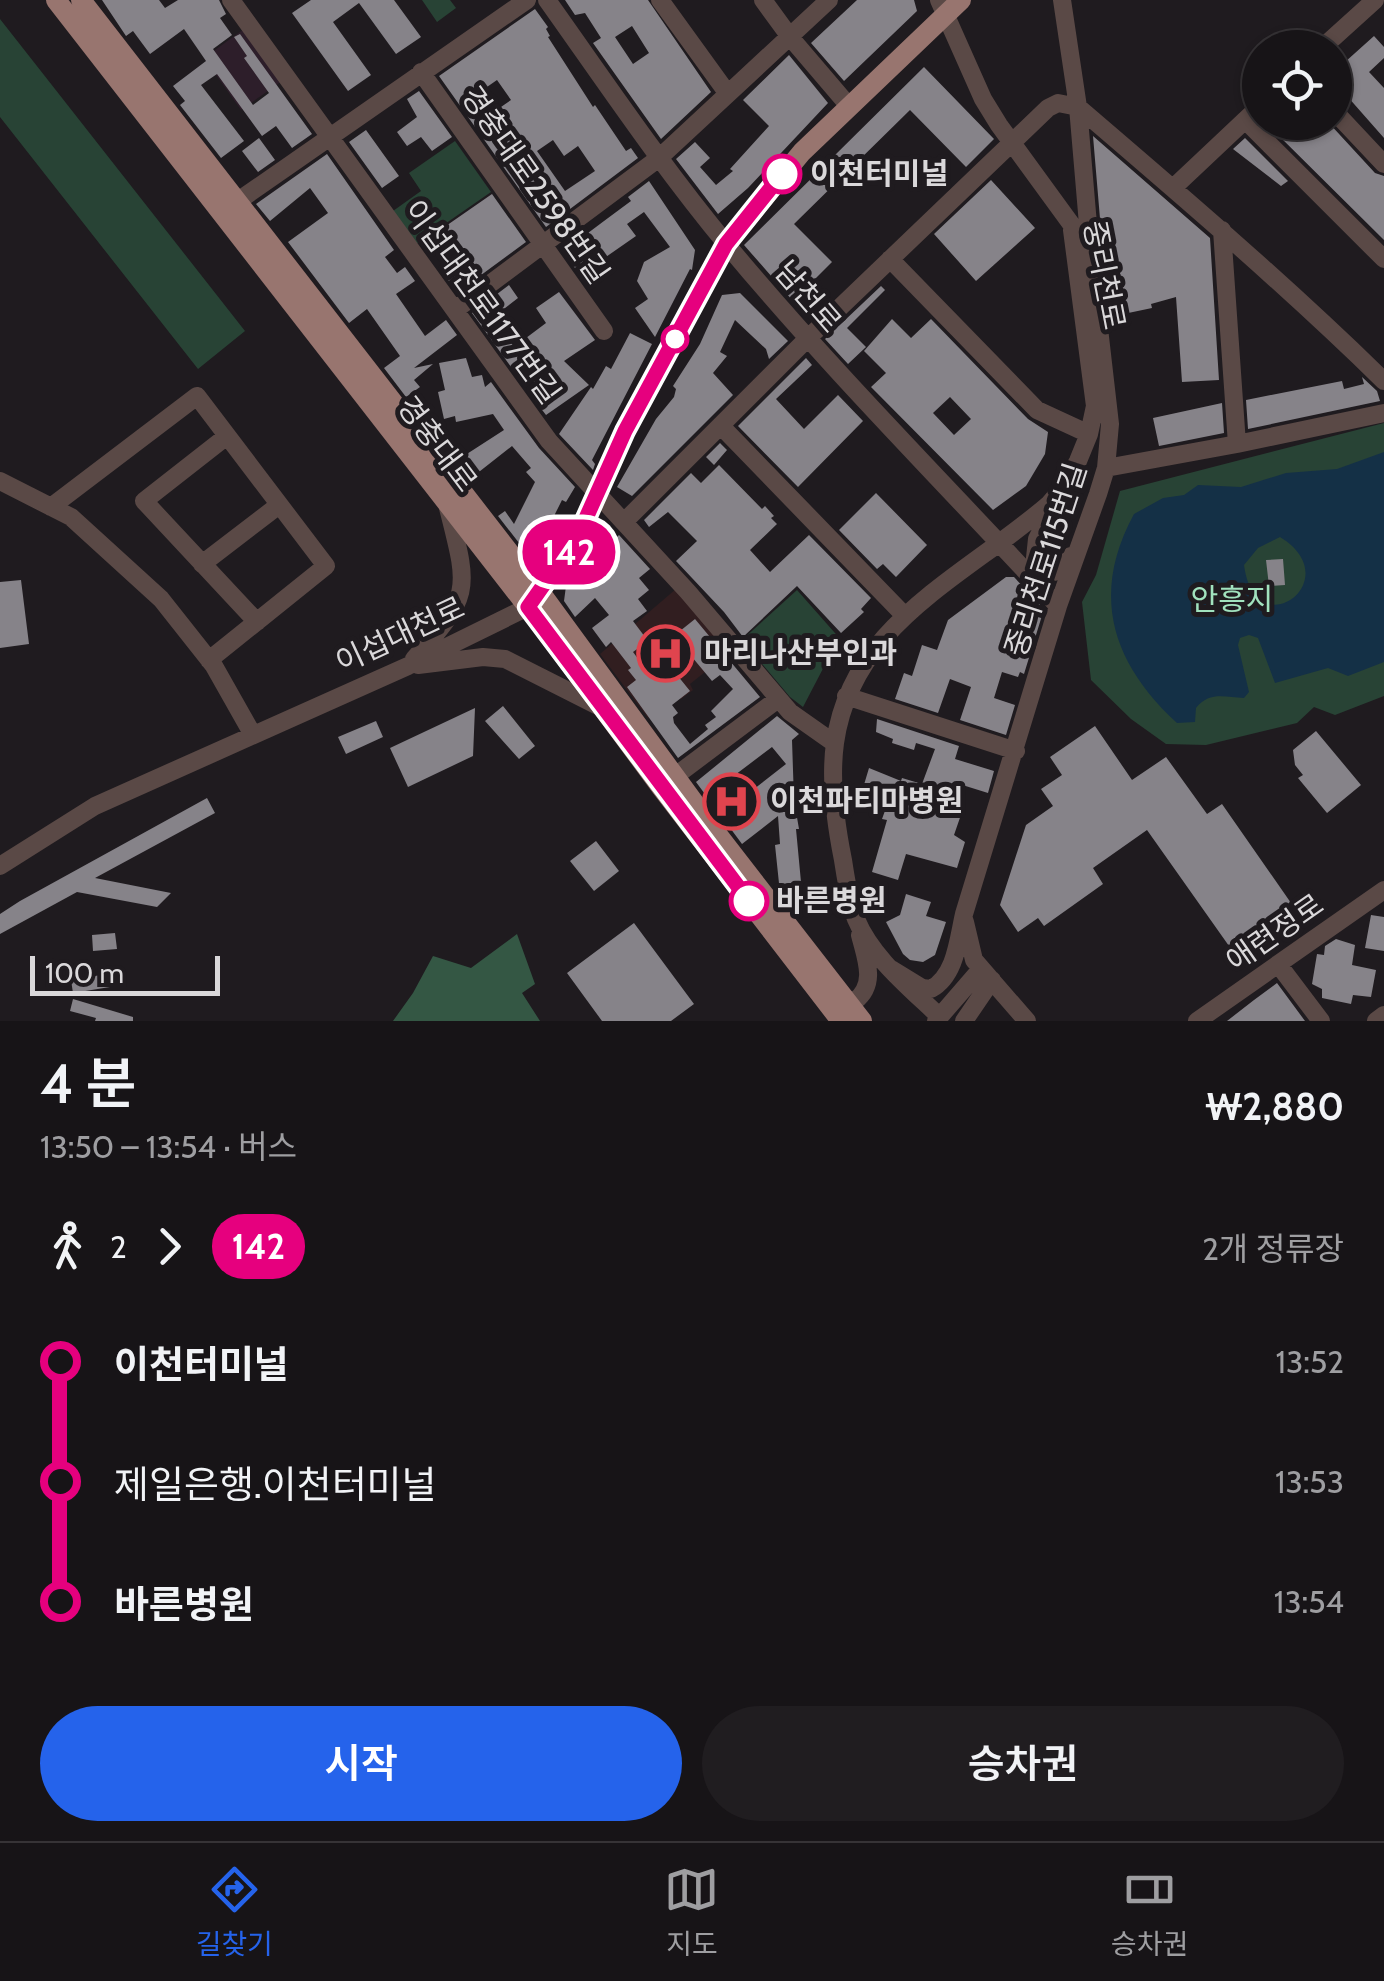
<!DOCTYPE html>
<html lang="ko">
<meta charset="utf-8">
<style>
body{margin:0;font-family:Cabin,"Noto Sans KR",sans-serif;background:#201d20;color:#f1f3f6;height:100vh;display:flex;flex-direction:column;font-size:38px;white-space:nowrap}
*{box-sizing:border-box;margin:0}
p{font-size:32px;color:#9e9ea1}
.icon{flex:none;width:55px;height:55px;fill:none;stroke:currentColor;stroke-width:2;stroke-linecap:round;stroke-linejoin:round}
.map{position:relative;height:1021px;overflow:hidden}
.sheet{display:flex;flex-direction:column;background:#171417;flex:1}
.sheet>*{flex:none}
.badge{padding:0 20px;border-radius:32px;font-size:35px;line-height:65px}
.fabs{position:absolute;left:1242px;top:30px;display:grid;gap:20px}
.fabs a{display:grid;place-items:center;width:110px;height:110px;border-radius:50%;background:#171417;box-shadow:0 2px 8px #0004,0 0 0 2px #363336;font-size:50px}
.scale{position:absolute;left:30px;bottom:25px;width:190px;box-sizing:border-box;padding-left:10px;border:5px solid #dad8da;border-top:0;font-size:28px;line-height:35px;white-space:nowrap;color:#dad8da;-webkit-text-stroke:8px #1f1b1f;paint-order:stroke}
.map>.badge{position:absolute;translate:-50% -50%;box-shadow:0 0 0 5px #fff}
.legs{display:flex;align-items:center;gap:15px;height:110px;padding:0 40px;font-size:32px}
.legs p{margin-inline-start:auto}
.overview{display:flex;align-items:center;justify-content:space-between;height:170px;padding:0 40px}
h1{font-size:55px;font-weight:600;line-height:75px}
.button{display:flex;gap:20px;margin-top:auto;padding:20px 40px}
.button a{flex:1;height:115px;border-radius:60px;background:#2563eb;color:#fff;font-size:40px;font-weight:600;line-height:115px;text-align:center}
.button a+a{background:#201d20;color:#f1f3f6}
ul{padding:0 40px;list-style:none}
li{display:flex;align-items:center;gap:35px;height:120px;font-size:38px}
li i{display:grid;place-items:center;width:15px;height:100%;margin:0 12px;background:currentColor}
li i::after{content:'';width:25px;height:25px;margin:-12px;border:8px solid;border-radius:50%;background:#171417}
li p{margin-inline-start:auto}
li:first-child i{background:linear-gradient(#0000 50%,currentColor 0)}
li:last-child i{background:linear-gradient(currentColor 50%,#0000 0)}
.menu{display:flex;justify-content:space-around;align-items:center;height:140px;border-top:2px solid #363336;background:#171417;font-size:28px;color:#9e9ea1}
.menu a{display:grid;justify-items:center;gap:5px}
.menu .on{color:#2563eb}
.map>svg:first-child{display:block}
</style>
<div class="map">
<svg width="1384" height="1021" viewBox="0 0 1384 1021">
<rect width="100%" height="100%" fill="#1f1b1f"/>
<path fill="#2d1e2a" d="M244 29 282 81 241 110 204 58Z"/>
<path fill="#311e20" d="M676 589 730 652 690 684 693 690 681 699 677 695 648 718 600 654Z"/>
<path fill="#284335" d="M422 0H450L456 8 437 22Z
M0 19 245 331 198 369 0 117Z
M455 141 491 192 416 244 393 211 421 191 409 173Z
M1384 423V696L1335 715 1314 707 1297 723 1206 745 1166 744 1131 719 1091 680 1082 602 1096 575 1120 491Z
M797 590 842 641 828 659 803 707 790 697 742 640Z"/>
<path fill="#345744" d="M517 934 535 984 522 993 540 1021H393L413 993 433 956 471 968Z"/>
<path fill="#143046" fill-rule="evenodd" d="M1384 452V662L1348 676 1328 668 1275 683 1258 638 1249 635 1240 638 1238 645 1249 692 1244 698C1225 697 1209 691 1196 708L1195 722 1177 723C1112 663 1090 595 1134 514L1163 498 1184 495 1198 485 1241 487 1286 473 1337 469ZM1280 537C1350 580 1255 649 1244 565L1258 548Z"/>
<path fill="#868389" fill-rule="evenodd" d="M102 0H159L165 8 178 0H219L226 14 220 18 232 35 213 49 253 105 269 93 244 58 247 56 234 37 240 34 312 134 292 148 276 126 262 136 217 74 201 85 244 141 221 158 180 105 185 101 173 86 206 61 184 29 150 54 133 31 126 36Z
M311 0H394L421 37 396 54 359 3 333 22 371 75 348 91 292 13Z
M565 0H648L711 92 661 139 593 43 601 38 585 13 575 15ZM632 26 649 53 633 64 615 37Z
M857 0H914L917 11 844 81 811 43Z
M535 9 548 27 546 29 550 36 548 37 593 107 595 105 626 151 631 148 638 158 546 227 439 76ZM497 80 511 100 488 116 474 96ZM553 140 564 156 578 146 595 171 565 191 537 151Z
M1374 36 1384 47V58L1369 72 1384 88V138L1347 96 1341 101 1335 100V71Z
M789 55 828 103 748 188 718 214 676 159 695 142 710 158 700 167 716 185 733 171 730 169 769 126 743 100Z
M924 67 994 139 966 167 910 110 794 224 832 262 793 301 744 245Z
M419 91 452 137 432 151 421 137 407 146 397 132 417 117 407 99Z
M1265 122H1328L1375 173 1384 176V240Z
M366 130 399 176 382 188 349 142Z
M1093 136 1210 238 1219 380 1182 382 1176 297 1151 304 1152 308 1114 316 1109 289 1124 287 1113 250 1103 254Z
M259 138 275 160 258 172 242 151Z
M1245 138 1288 181 1281 186 1233 149Z
M327 154 394 250 385 257 397 273 405 267 415 281 396 294 425 336 446 320 457 335 414 368 433 364 414 380 420 387 406 397 384 368 400 356 367 309 349 323 288 242 328 213 310 188 270 221 256 204Z
M991 180 1035 228 976 281 934 234Z
M649 181 695 250 692 270 690 269 655 337 635 308 648 299 637 281 644 262 670 247 644 212 627 224 636 236 580 275 560 247 580 232 584 236 604 221 631 201 628 197Z
M492 194 526 242 458 292 444 275 465 260 443 228Z
M509 285 518 298 492 318 514 347 546 323 536 308 559 292 595 340 564 361 589 385 546 415 536 402 544 396 522 365 514 371 472 313Z
M881 286 885 290 847 328 866 347 848 364 825 339Z
M740 293 788 341 769 359 766 349 735 320 720 352 727 356 713 373 733 395 632 496 617 487 656 419 674 397 676 389 673 386 700 344 722 295Z
M892 319 911 338 931 319 1028 419 1048 432 1045 454 1026 486 993 510 871 387 886 373 864 351ZM950 397 971 419 954 435 933 413Z
M630 333 652 344 592 460 595 464 593 470 559 434 591 387 593 389 606 366 611 369Z
M466 358 472 377 482 375 485 387 491 382 539 448 575 487 566 502 562 500 536 552H526L498 516 505 511 514 524 535 482 526 472 531 468 512 446 470 479 456 461 504 430 493 414 456 422 455 416 444 419 438 392 445 390 439 363Z
M806 358 812 365 776 399 804 429 838 395 863 421 798 487 738 426Z
M1362 377 1377 391 1380 401 1248 429 1246 400 1342 381 1344 389 1364 384Z
M1222 403 1224 433 1159 446 1153 418Z
M720 443 727 450 714 465 706 457Z
M719 465 762 509 765 506 774 516 771 518 777 524 750 550 770 572 809 535 871 598 861 609 864 612 841 633 797 586 743 637 724 612 676 561 697 541 668 512 649 527 644 520 691 473 701 483Z
M876 493 927 545 896 577 883 564 877 569 839 530Z
M619 535 650 569 639 578 649 590 638 599 647 611 633 621 648 641 633 652 645 668 675 645 670 639 695 619 760 697 678 758 627 687 636 680 628 670 631 668 611 642 606 647 592 628 609 615 595 598 575 617 564 601 566 586ZM687 651 712 681 720 675 733 689 711 711 716 717 705 725 708 729 690 744 674 723 673 717 678 713 672 705 690 691 669 665Z
M1283 559 1285 585 1269 586 1266 560Z
M1006 577H1014L1044 609 1024 674 1020 672 1018 677 1002 672 994 698 1015 705 1006 735 960 720 971 687 950 679 938 713 895 699 904 673 912 676 922 645 937 650 948 620Z
M21 580 29 644 0 648V582Z
M503 706 535 746 519 759 485 721Z
M475 708 473 756 408 787 390 748Z
M777 716 799 734 792 740 794 800 799 829H796L804 914 797 915 780 893 775 845 780 844 778 816 742 844 696 782ZM772 747 786 764 745 796 731 778Z
M877 719 959 746 955 759 994 771 988 793 956 783 948 804 963 809 954 835 965 842 957 868 906 854 898 880 872 872 887 820 882 819 886 808 882 806 883 803 865 798 863 788 869 768 901 781 902 778 922 784 935 749 916 743 914 750 892 743 893 739 876 732Z
M376 721 383 737 346 754 338 737Z
M1095 726 1132 780 1166 757 1207 814 1222 804 1291 903 1229 946 1147 830 1093 868 1103 884 1044 926 1038 918 1018 932 1000 905 1026 825 1053 806 1041 789 1062 775 1050 757Z
M1316 731 1361 785 1327 813 1298 778 1303 775 1295 765 1293 750Z
M207 798 215 813 95 878 171 893 157 907 77 892 0 934V914L20 901Z
M596 841 619 871 594 891 570 861Z
M906 894 931 902 926 916 946 922 935 955 923 962 910 960 903 954 886 922 900 915Z
M1371 915 1384 917V951L1365 948Z
M634 923 694 1004 671 1021H602L567 973Z
M115 933 117 949 93 951 92 935Z
M1336 939 1355 945 1352 965 1376 970 1371 997 1353 995 1351 1004 1322 998V989L1312 984 1317 954 1324 955 1325 946Z
M107 974 110 987 73 993 71 980Z
M1277 983 1305 1021H1227L1254 1000Z
M73 999 133 1017V1021H95L96 1018 70 1011Z"/>
<g fill="none" stroke-linecap="round" stroke-linejoin="round">
<path stroke="#5a4946" stroke-width="18" d="M231 0 549 441 688 592 790 712 834 743
M547 0C606 83 663 168 728 246 832 371 947 486 1058 606
M660 0 728 94
M763 0 790 37 848 105
M1062 0 1078 107 1090 248
M1322 48 1375 0
M421 72 604 331
M1335 112 1384 164
M1245 120 1384 259
M1173 188 1260 106
M238 201 527 0
M1222 230 1237 444
M890 259 1037 410 1089 434
M455 310 659 158 829 0
M721 426 905 616
M227 436 144 501 257 622
M1106 468 1237 444 1384 413
M0 481 71 517 161 599 214 666 253 735
M1055 503 1037 539 1035 558 1042 568 1054 572 1061 569 1071 556
M51 507 197 396 326 566 209 660
M624 522 807 339 1048 108 1058 103 1078 107C1182 196 1286 285 1384 381
M202 564 279 505
M414 659C472 594 469 591 448 508
M418 665 483 657 505 659 600 707
M846 696 1016 751
M674 777 778 699
M0 866 95 806 408 666 528 607
M965 922 974 960 1027 1021
M1278 964 1321 1021
M891 969 922 988 931 989C956 975 958 940 964 914L1058 606 1098 494 1106 468 1110 424 1090 250 999 125 983 99 939 0
M845 999 855 1001C877 984 866 959 860 935
M940 1017C910 988 872 958 856 919 849 901 846 879 843 860 826 776 825 706 884 638 931 585 996 550 1049 504L1065 485 1078 461 1089 434 1095 406 1072 230
M936 1021 981 969
M964 1021 992 980
M1197 1021 1384 890
M1376 1021 1384 1015"/>
<path stroke="#98756f" stroke-width="20" d="M56 0 528 607 661 787 841 1021
M81 0 540 592 717 834 862 1021
M532 603 578 537 625 431 726 244 802 152 961 0"/>
</g>
<g fill="none" stroke-linecap="round" stroke-linejoin="round">
<defs>
<path id="line-1" d="M749 901 528 607 578 536 625 431 726 244 782 174"/>
</defs>
<use href="#line-1" stroke="#fff" stroke-width="22"/>
<use href="#line-1" stroke="#e6007e" stroke-width="15"/>
</g>
<defs>
<symbol id="hospital-ring" viewBox="-11 -11 22 22"><circle r="9.5" fill="#1f1b1f" stroke="#e0444e" stroke-width="1.5"/><path d="M-5-5h3v3.5h4V-5h3V5h-3V1.5h-4V5h-3Z" fill="#e0444e"/></symbol>
</defs>
<g fill-rule="evenodd">
<use href="#hospital-ring" x="634" y="622" width="63" height="63"/>
<use href="#hospital-ring" x="700" y="770" width="63" height="63"/>
</g>
<g fill="#fff" stroke="#e6007e" stroke-width="5">
<circle cx="782" cy="174" r="18"/>
<circle cx="675" cy="339" r="12"/>
<circle cx="749" cy="901" r="18"/>
</g>
<g text-anchor="middle" stroke-width="10" stroke-linejoin="round" paint-order="stroke">
<g font-size="30" font-weight="bold" fill="#dad8da" stroke="#1f1b1f" text-anchor="start">
<text x="810" y="184">이천터미널</text>
<text x="776" y="911">바른병원</text>
</g>
<g font-size="30" fill="#dad8da" stroke="#1f1b1f">
<text transform="translate(535 185) rotate(55)" y="10">경충대로2598번길</text>
<text transform="translate(1104 275) rotate(79)" y="10">중리천로</text>
<text transform="translate(808 297) rotate(49)" y="10">남천로</text>
<text transform="translate(482 302) rotate(54)" y="10">이섭대천로1177번길</text>
<text transform="translate(437 444) rotate(53)" y="10">경충대로</text>
<text transform="translate(1046 560) rotate(-72)" y="10">중리천로115번길</text>
<text transform="translate(400 635) rotate(-25)" y="10">이섭대천로</text>
<text transform="translate(1275 933) rotate(-35)" y="10">애련정로</text>
</g>
<g font-size="30" fill="#a1e2be" stroke="#1f1b1f">
<text x="1232" y="610">안흥지</text>
</g>
<g font-size="30" font-weight="bold" fill="#dad8da" stroke="#1f1b1f" text-anchor="start">
<text x="704" y="663">마리나산부인과</text>
<text x="770" y="811">이천파티마병원</text>
</g>
</g>
</svg>
<div class="fabs">
<a><svg class="icon" aria-label="locate" viewBox="0 0 24 24"><circle cx="12" cy="12" r="6"/><path d="M12 2v4M12 18v4M2 12h4M18 12h4"/></svg></a>
</div>
<div class="scale">100 m</div>
<b class="badge" style="left:569px;top:552px;background:#e6007e;color:#fff">142</b>
</div>
<section class="sheet">
<div class="overview"><div><h1>4 분</h1><p>13:50 – 13:54 · 버스</p></div><b>₩2,880</b></div>
<div class="legs"><svg class="icon" aria-label="walk" viewBox="0 0 24 24"><circle cx="13" cy="4" r="2"/><path d="M13 8l-2 6 4 7M11 14l-3 7M7 12l3-4h3l4 4"/></svg>2<svg class="icon" aria-label="forward" viewBox="0 0 24 24"><path d="M9 5l7 7-7 7"/></svg><b class="badge" style="background:#e6007e;color:#fff">142</b><p>2개 정류장</p></div>
<ul>
<li><i style="color:#e6007e"></i><b>이천터미널</b><p>13:52</p></li>
<li><i style="color:#e6007e"></i><span>제일은행.이천터미널</span><p>13:53</p></li>
<li><i style="color:#e6007e"></i><b>바른병원</b><p>13:54</p></li>
</ul>
<div class="button"><a>시작</a><a>승차권</a></div>
</section>
<nav class="menu">
<a class="on"><svg class="icon" aria-label="directions" viewBox="0 0 24 24"><path d="M12 3l9 9-9 9-9-9zM9 14v-3h6M13 9l2 2-2 2"/></svg>길찾기</a>
<a><svg class="icon" aria-label="map" viewBox="0 0 24 24"><path d="M3 6l6-2 6 2 6-2v14l-6 2-6-2-6 2zM9 4v14M15 6v14"/></svg>지도</a>
<a><svg class="icon" aria-label="tickets" viewBox="0 0 24 24"><path d="M3 7h18v10H3zM15 7v10"/></svg>승차권</a>
</nav>
